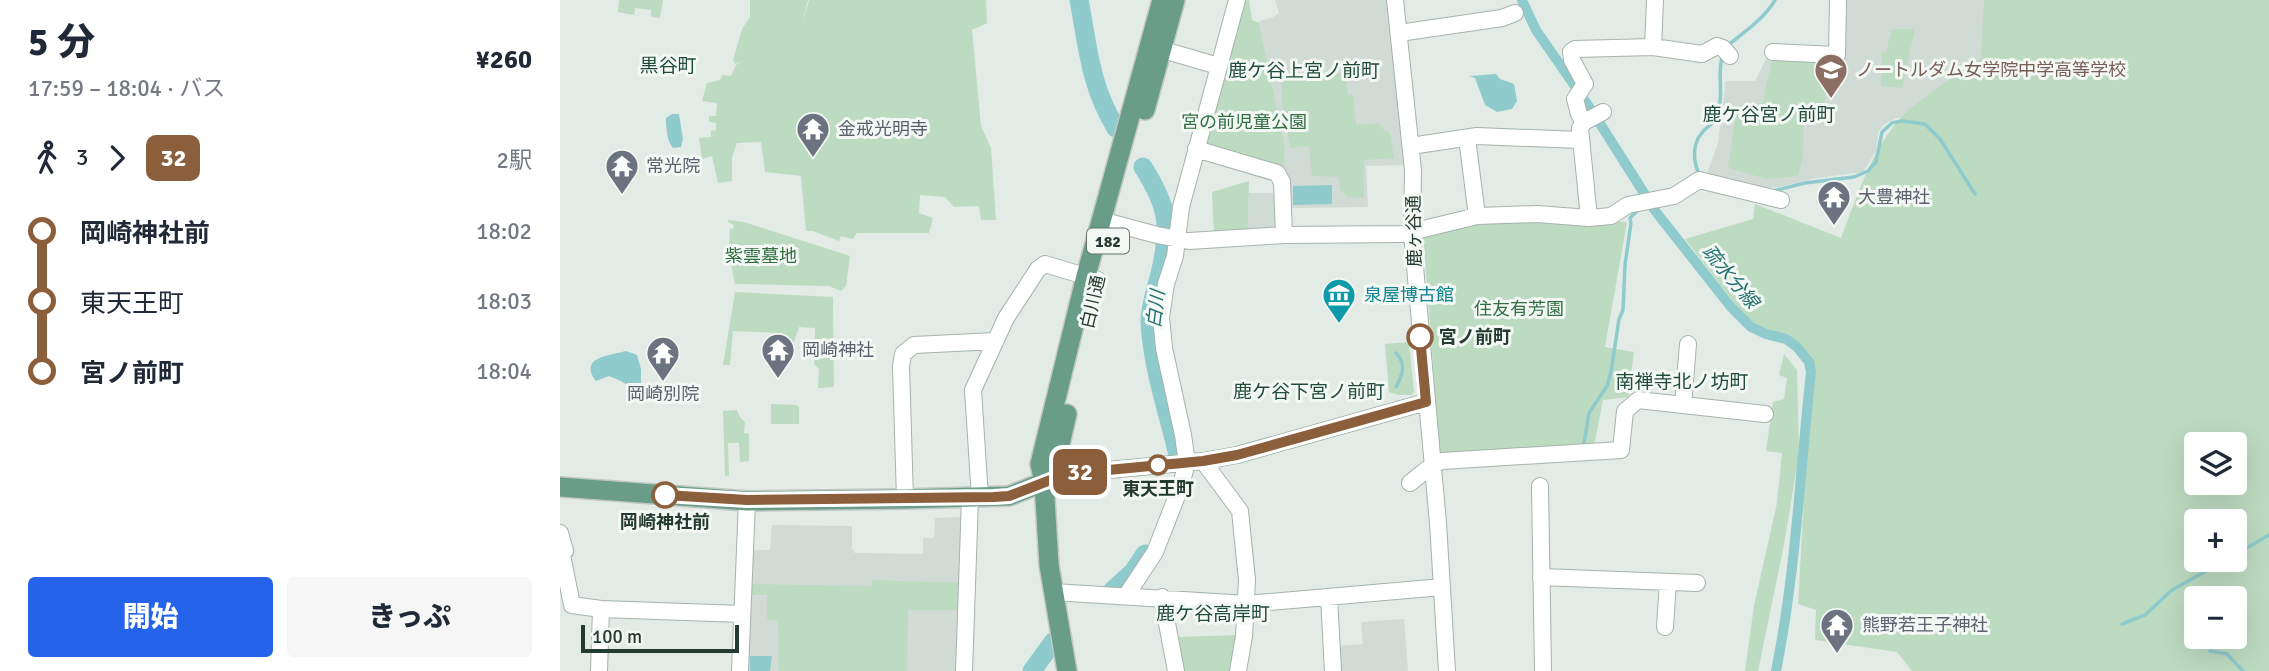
<!DOCTYPE html>
<html lang="ja">
<meta charset="utf-8">
<style>
body{margin:0;font-family:Signika,"Noto Sans JP",sans-serif;background:#f6f6f7;color:#1f2937;height:100vh;display:flex;flex-direction:column;font-size:26px;white-space:nowrap}
*{box-sizing:border-box;margin:0}
p{font-size:23px;color:#747a83}
.icon{flex:none;width:38px;height:38px;fill:none;stroke:currentColor;stroke-width:2;stroke-linecap:round;stroke-linejoin:round}
.map{position:relative;flex:1;overflow:hidden}
.side{display:flex;flex-direction:column;background:#fff;width:560px}
.side>*{flex:none}
.badge{padding:0 14px;border-radius:10px;font-size:24px;line-height:46px}
.controls{position:absolute;left:1624px;top:432px;display:grid;gap:14px}
.controls a{display:grid;place-items:center;width:63px;height:63px;border-radius:7px;background:#fff;box-shadow:0 7px 28px #0002;font-size:35px}
.scale{position:absolute;left:21px;bottom:18px;width:158px;box-sizing:border-box;padding-left:7px;border:4px solid #243b31;border-top:0;font-size:19px;line-height:24px;white-space:nowrap;color:#243b31;-webkit-text-stroke:5px #f3f8f4;paint-order:stroke}
.map>.badge{position:absolute;translate:-50% -50%;box-shadow:0 0 0 4px #fff}
.legs{display:flex;align-items:center;gap:10px;height:77px;padding:0 28px;font-size:23px}
.legs p{margin-inline-start:auto}
.overview{display:flex;align-items:center;justify-content:space-between;height:119px;padding:0 28px}
h1{font-size:38px;font-weight:800;line-height:52px}
.primary-button{display:flex;gap:14px;margin-top:auto;padding:14px 28px}
.primary-button a{flex:1;height:80px;border-radius:7px;background:#2563eb;color:#fff;font-size:28px;font-weight:800;line-height:80px;text-align:center}
.primary-button a+a{background:#f6f6f7;color:#1f2937}
ul{padding:0 28px;list-style:none}
li{display:flex;align-items:center;gap:24px;height:70px;font-size:26px}
li i{display:grid;place-items:center;width:10px;height:100%;margin:0 9px;background:currentColor}
li i::after{content:'';width:18px;height:18px;margin:-9px;border:5px solid;border-radius:50%;background:#fff}
li p{margin-inline-start:auto}
li:first-child i{background:linear-gradient(#0000 50%,currentColor 0)}
li:last-child i{background:linear-gradient(currentColor 50%,#0000 0)}
main{display:flex;flex:1;min-height:0}
.map>svg:first-child{display:block}
</style>
<main>
<section class="side">
<div class="overview"><div><h1>5 分</h1><p>17:59 – 18:04 · バス</p></div><b>¥260</b></div>
<div class="legs"><svg class="icon" aria-label="walk" viewBox="0 0 24 24"><circle cx="13" cy="4" r="2"/><path d="M13 8l-2 6 4 7M11 14l-3 7M7 12l3-4h3l4 4"/></svg>3<svg class="icon" aria-label="forward" viewBox="0 0 24 24"><path d="M9 5l7 7-7 7"/></svg><b class="badge" style="background:#8b5e3c;color:#fff">32</b><p>2駅</p></div>
<ul>
<li><i style="color:#8b5e3c"></i><b>岡崎神社前</b><p>18:02</p></li>
<li><i style="color:#8b5e3c"></i><span>東天王町</span><p>18:03</p></li>
<li><i style="color:#8b5e3c"></i><b>宮ノ前町</b><p>18:04</p></li>
</ul>
<div class="primary-button"><a>開始</a><a>きっぷ</a></div>
</section>
<div class="map">
<svg width="1709" height="671" viewBox="0 0 1709 671">
<rect width="100%" height="100%" fill="#e2ebe6"/>
<path fill="#d1dbd5" d="M715 0H827L845 165 806 166 808 207 726 208 723 178 725 146 699 23 700 21 713 17 719 13Z
M1283 0H1424V44L1418 76 1350 118H1336L1323 125 1318 133 1316 151 1303 172 1256 178 1220 187 1201 188 1147 174 1158 143 1166 81H1195L1207 57H1282Z
M689 193H717L718 229 688 234Z
M400 517 404 520 399 671H184L191 550H210L212 525 292 526V549L295 553 363 554V538H374L375 518Z
M844 619 848 671H779L778 646 803 644 801 622Z"/>
<path fill="#bddbc1" fill-rule="evenodd" d="M59 0H103L100 18 91 17V10L75 8 74 15 58 12Z
M190 0H248L242 25 249 0H426L427 23 412 30 421 126 431 148 436 220H421L419 206 394 207 385 197 360 195 359 213 373 218 369 233H297L293 239 281 236 279 241 253 231H246L241 176 205 172 201 142 177 143 172 157V181L158 183 152 156 142 159 139 138 151 137V131L156 130V123L149 122V116H156L157 103 142 101 147 83 160 80 162 75 171 76 176 65 182 61 175 64 173 60 182 29 190 17Z
M689 0 692 20 699 23 725 146 724 171 653 150 643 139 684 1Z
M1424 0H1709V671H1352L1337 652 1255 640 1256 610 1238 604 1252 359 1187 319 1125 239 1193 219 1195 204 1281 238C1297 197 1315 138 1350 109 1372 90 1398 75 1421 58ZM1636 444H1675V483H1636ZM1636 522H1675V560H1636ZM1636 598H1675V637H1636Z
M1332 29H1355L1342 88 1321 86 1322 52H1326Z
M1212 59 1266 61 1265 107H1244L1243 157 1238 176 1207 179 1168 168 1177 106 1203 102Z
M785 73 788 95H793L796 125 819 123 822 128 830 133 834 158 804 160V197L789 198 780 190 779 177 752 176 749 146 730 148 722 102 721 81Z
M689 181 688 234 654 236 652 192Z
M949 219 1067 222 1045 347 1074 352 1068 397 1043 400 1034 446 880 455 863 233Z
M168 220 184 222 290 256 286 286 281 291 269 286 175 284 170 259 172 248 169 247 170 229H173L174 225 168 222Z
M175 292 273 297 274 387 258 388 259 369 254 364 255 328 239 327 234 342 222 344V333L173 331 170 365H163Z
M849 342 854 392 852 395H838L829 392 825 344Z
M1224 354 1237 370 1239 454 1224 545 1198 671H1185L1194 606 1217 503 1222 453 1206 451 1213 402 1224 399 1227 378 1219 375Z
M211 404 236 405 239 407V424H211Z
M177 410 180 417 185 422 184 433 189 434V461L180 462 179 443H168L169 476H165L163 411Z
M312 580 398 583 397 610H348L347 671H219L218 620H207V595H191V584L312 586Z
M678 635 672 671H622L617 637Z"/>
<path fill="#8fcbcc" d="M936 74 940 79 954 84 957 101 952 109 937 112 925 105 915 78 909 76Z
M112 114H119L123 139 121 147 113 148C107 142 106 127 106 118Z
M772 185V204L733 205V186Z
M66 351 77 355 81 369V394L61 381 49 376 36 381C17 357 52 355 66 351Z
M190 656H212L210 671H190Z"/>
<g fill="none" stroke-linecap="round" stroke-linejoin="round">
<path stroke="#8fcbcc" stroke-width="3.5" d="M1166 47C1183 33 1204 19 1215 0
M1140 175C1133 164 1132 145 1141 134 1148 124 1151 129 1157 114 1165 94 1156 73 1163 54
M1213 191 1245 183 1294 177 1308 171 1316 162 1322 132 1332 123 1342 121 1365 124 1380 139 1415 194
M836 353C847 364 842 376 836 387
M1021 447 1024 443 1029 413 1047 386 1051 372 1059 319 1063 310 1065 265 1071 223 1070 218 1078 210
M1675 555 1709 535
M1562 624 1585 615 1612 590 1666 560
M1650 651 1667 654 1683 671"/>
<path stroke="#8fcbcc" stroke-width="10" d="M962 0 976 30 1032 111 1096 212 1171 307 1191 327 1206 334 1226 339 1237 347 1249 362 1251 372C1240 471 1236 572 1216 671"/>
<path stroke="#8fcbcc" stroke-width="19" d="M519 0C528 47 530 86 556 128
M583 167C609 208 611 227 600 274 596 291 590 304 590 322 592 366 608 412 618 455
M553 590 573 572 585 554
M472 671 493 642"/>
<defs>
<path id="minor" d="M835 0 853 170 852 233 878 523 887 671
M839 33 942 18 955 13
M590 46 658 66
M1093 47 1095 0
M1213 52 1277 55 1278 0
M1024 122 1019 114 1015 99 1025 84 1012 60 1011 52 1015 49 1093 47 1142 54 1157 46 1163 48 1170 56
M907 138 917 216
M851 146 917 136 1020 140
M636 149 717 173 722 182 724 235
M1029 218 1020 128 1024 122 1043 112
M541 220 597 235 629 241 724 235 843 234 917 216 977 214 1029 218 1051 216 1068 205 1114 196 1139 180 1221 200
M1123 405 1128 344
M643 461 680 511 687 580 684 636 678 671
M484 482 507 474 643 461 677 455 866 402
M850 483 871 466 882 461 1061 450 1065 411 1078 400 1205 414
M980 486 983 671
M420 498 413 390 446 318 478 269 485 264 538 280
M345 499 341 366 343 354 354 345 435 341
M0 533 5 551 0 555
M2 555 12 605 41 609
M981 577 1137 583
M493 592 687 604 882 587
M566 596 595 552 620 488 627 463 623 435 604 348 601 317 606 284 615 256 621 207 677 0
M602 597 616 671
M769 597 773 671
M1105 627 1108 582
M39 671 41 609 182 614
M180 671 187 501
M404 671 410 498"/>
<path id="major" d="M585 110 615 0
M484 482 497 457 507 414
M0 487 187 501 345 499 449 496 484 482
M507 671 489 565 484 482 480 464 526 276 602 0"/>
</defs>
<use href="#minor" stroke="#a5b3ac" stroke-width="18"/>
<use href="#major" stroke="#c2c8c5" stroke-width="22"/>
<use href="#minor" stroke="#fff" stroke-width="16"/>
<use href="#major" stroke="#6a9d89" stroke-width="19"/>
</g>
<g fill="none" stroke-linecap="round" stroke-linejoin="round">
<defs>
<path id="line-1" d="M105 495 187 500 434 497 449 496 506 474 643 461 677 455 866 402 860 337"/>
</defs>
<use href="#line-1" stroke="#fff" stroke-width="16"/>
<use href="#line-1" stroke="#8b5e3c" stroke-width="10"/>
</g>
<defs>
<symbol id="school-pin" viewBox="-11 -11 22 30"><path d="M0 17L-7.5 6A9.5 9.5 0 1 1 7.5 6Z" fill="#8d6e63" stroke="#f3f8f4"/><path d="M0-5L7-2L0 1L-7-2ZM-4 1L0 2.5L4 1V4Q0 6-4 4Z" fill="#fff"/></symbol>
<symbol id="temple-pin" viewBox="-11 -11 22 30"><path d="M0 17L-7.5 6A9.5 9.5 0 1 1 7.5 6Z" fill="#6b7280" stroke="#f3f8f4"/><path d="M0-6L5-2H3V0L6.5 2.5H4V6H1.5V3h-3V6H-4V2.5H-6.5L-3 0V-2H-5Z" fill="#fff"/></symbol>
<symbol id="museum-pin" viewBox="-11 -11 22 30"><path d="M0 17L-7.5 6A9.5 9.5 0 1 1 7.5 6Z" fill="#0f9aa8" stroke="#f3f8f4"/><path d="M0-6L6-3V-2H-6V-3ZM-5-1h2V3h-2ZM-1-1h2V3h-2ZM3-1h2V3H3ZM-6 4H6V6H-6Z" fill="#fff"/></symbol>
</defs>
<g fill-rule="evenodd">
<use href="#school-pin" x="1252" y="51" width="38" height="52"/>
<use href="#temple-pin" x="234" y="110" width="38" height="52"/>
<use href="#temple-pin" x="43" y="147" width="38" height="52"/>
<use href="#temple-pin" x="1255" y="178" width="38" height="52"/>
<use href="#museum-pin" x="760" y="276" width="38" height="52"/>
<use href="#temple-pin" x="199" y="331" width="38" height="52"/>
<use href="#temple-pin" x="84" y="334" width="38" height="52"/>
<use href="#temple-pin" x="1258" y="606" width="38" height="52"/>
</g>
<g fill="#fff" stroke="#8b5e3c" stroke-width="3.5">
<circle cx="860" cy="337" r="12"/>
<circle cx="598" cy="465" r="9"/>
<circle cx="105" cy="495" r="12"/>
</g>
<g text-anchor="middle" stroke-width="6" stroke-linejoin="round" paint-order="stroke">
<rect fill="#f3f8f4" stroke="#62746c" stroke-width="2" x="527" y="228.5" width="42" height="25" rx="5"/>
<g font-size="16" font-weight="bold" fill="#243b31">
<text x="548" y="247">182</text>
</g>
<g font-size="18" fill="#785e54" stroke="#f3f8f4" text-anchor="start">
<text x="1296" y="76">ノートルダム女学院中学高等学校</text>
</g>
<g font-size="18" fill="#316e40" stroke="#f3f8f4">
<text x="684" y="128">宮の前児童公園</text>
<text x="201" y="262">紫雲墓地</text>
<text x="959" y="315">住友有芳園</text>
</g>
<g font-size="18" fill="#5b616d" stroke="#f3f8f4" text-anchor="start">
<text x="278" y="135">金戒光明寺</text>
<text x="86" y="172">常光院</text>
<text x="1298" y="203">大豊神社</text>
<text x="242" y="356">岡崎神社</text>
<text x="103" y="400" text-anchor="middle">岡崎別院</text>
<text x="1302" y="631">熊野若王子神社</text>
</g>
<g font-size="18" fill="#243b31" stroke="#f3f8f4">
<text transform="translate(854 231) rotate(-91)" y="6">鹿ヶ谷通</text>
<text transform="translate(533 302) rotate(-77)" y="6">白川通</text>
</g>
<g font-size="18" fill="#0d838f" stroke="#f3f8f4" text-anchor="start">
<text x="804" y="301">泉屋博古館</text>
</g>
<g font-size="18" font-weight="bold" fill="#243b31" stroke="#f3f8f4">
<text x="879" y="343" text-anchor="start">宮ノ前町</text>
<text x="598" y="495">東天王町</text>
<text x="105" y="528">岡崎神社前</text>
</g>
<g font-size="19" fill="#214b3b" stroke="#f3f8f4">
<text x="108" y="72">黒谷町</text>
<text x="744" y="77">鹿ケ谷上宮ノ前町</text>
<text x="1209" y="121">鹿ケ谷宮ノ前町</text>
<text x="1122" y="388">南禅寺北ノ坊町</text>
<text x="749" y="398">鹿ケ谷下宮ノ前町</text>
<text x="653" y="620">鹿ケ谷高岸町</text>
</g>
<g font-size="19" font-style="italic" fill="#237072" stroke="#f3f8f4">
<text transform="translate(1171 276) rotate(50)" y="7">疏水分線</text>
<text transform="translate(595 309) rotate(-83)" y="7">白川</text>
</g>
</g>
</svg>
<div class="controls">
<a><svg class="icon" aria-label="layers" viewBox="0 0 24 24"><path d="M12 4l9 5-9 5-9-5zM3 14l9 5 9-5"/></svg></a>
<a>+</a>
<a>−</a>
</div>
<div class="scale">100 m</div>
<b class="badge" style="left:520px;top:472px;background:#8b5e3c;color:#fff">32</b>
</div>
</main>
